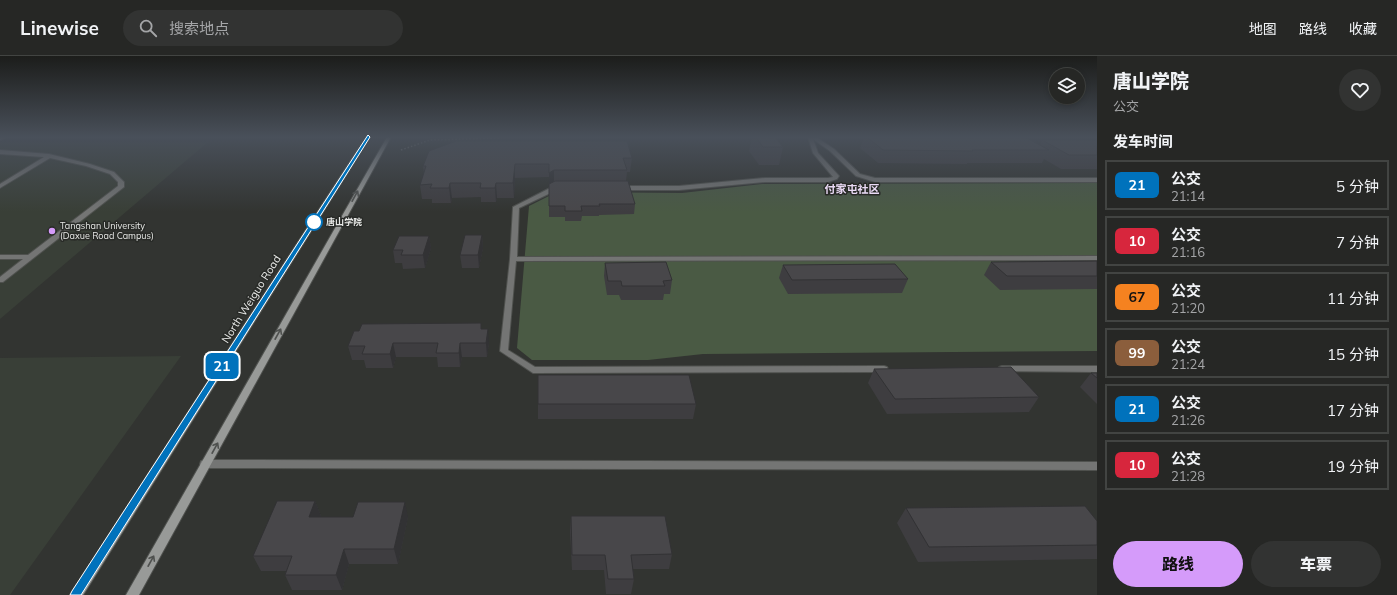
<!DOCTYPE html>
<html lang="zh">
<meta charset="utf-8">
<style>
body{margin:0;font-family:Mulish,"Noto Sans SC",sans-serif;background:#323332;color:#f1f3f6;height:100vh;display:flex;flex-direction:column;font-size:15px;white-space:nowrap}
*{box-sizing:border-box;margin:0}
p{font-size:13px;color:#a4a5a7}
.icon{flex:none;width:22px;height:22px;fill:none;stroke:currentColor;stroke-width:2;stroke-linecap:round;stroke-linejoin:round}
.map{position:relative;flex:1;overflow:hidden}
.panel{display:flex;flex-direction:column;background:#262725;width:300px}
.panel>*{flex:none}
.badge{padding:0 8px;border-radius:6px;font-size:14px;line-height:26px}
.tools{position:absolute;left:1049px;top:12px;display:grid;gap:8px}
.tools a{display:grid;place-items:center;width:36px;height:36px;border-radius:50%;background:#262725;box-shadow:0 2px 6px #0003,0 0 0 1px #424442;font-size:20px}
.map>.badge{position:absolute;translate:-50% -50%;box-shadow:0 0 0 2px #fff}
h2{padding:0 16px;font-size:15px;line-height:36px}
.round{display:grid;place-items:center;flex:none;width:42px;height:42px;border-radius:21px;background:#323332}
.overview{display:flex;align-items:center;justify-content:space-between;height:68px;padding:0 16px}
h1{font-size:19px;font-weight:800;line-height:30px}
.action{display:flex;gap:8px;margin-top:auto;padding:8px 16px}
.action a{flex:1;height:46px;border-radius:24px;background:#d59bfa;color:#111;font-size:16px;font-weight:800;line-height:46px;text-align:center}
.action a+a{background:#323332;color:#f1f3f6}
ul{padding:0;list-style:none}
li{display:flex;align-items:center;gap:12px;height:50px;margin:0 8px 6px;padding:0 8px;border:2px solid #424442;border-radius:0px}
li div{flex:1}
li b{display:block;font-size:15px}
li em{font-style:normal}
li .badge{min-width:44px;font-weight:700;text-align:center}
header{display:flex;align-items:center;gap:24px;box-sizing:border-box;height:56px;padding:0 20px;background:#262725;border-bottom:1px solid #424442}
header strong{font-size:19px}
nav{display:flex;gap:22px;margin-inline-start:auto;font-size:14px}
.search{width:280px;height:36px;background:#323332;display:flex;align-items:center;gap:10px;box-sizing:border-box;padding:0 14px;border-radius:22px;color:#a4a5a7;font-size:15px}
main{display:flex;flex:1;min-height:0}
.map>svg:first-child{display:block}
</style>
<header>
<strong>Linewise</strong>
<div class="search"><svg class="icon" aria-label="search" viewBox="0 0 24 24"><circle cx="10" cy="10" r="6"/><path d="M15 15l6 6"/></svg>搜索地点</div>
<nav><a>地图</a><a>路线</a><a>收藏</a></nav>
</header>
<main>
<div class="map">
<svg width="1097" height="539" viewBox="0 0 1097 539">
<rect width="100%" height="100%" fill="#323431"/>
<path fill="#393f37" d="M0 86H208L0 263Z
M181 300 10 539H0V302Z"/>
<path fill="#4a5a44" d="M1097 127V295L703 298 648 304H532L517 292 529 150 557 136 682 137 762 128Z"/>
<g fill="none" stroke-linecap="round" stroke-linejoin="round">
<defs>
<path id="lane" d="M0 81H6L0 84Z
M808 81H816L834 93 860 118 875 122H1097V126H875L856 120 830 95 813 83 818 97 839 120 837 123 828 126H765L679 134H620L617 132 620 130H679L765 122H828L833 121 813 97Z
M0 94 49 98 90 108 114 116 124 126V131L3 226H0V221L23 203H0V199H28L118 130V126L110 118 86 110 50 102 0 132V128L44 101 0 98Z
M552 131 558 130 561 132 519 152 517 201 1097 200V204L516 205 508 294 535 311 884 310 887 311 888 313 887 315 884 316 533 317 500 295 510 203 513 151Z
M1002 310H1097V316L999 315 998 313 999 311Z"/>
<path id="street" d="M205 404 1097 406V414L205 412 201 411 200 408 201 405Z"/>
<path id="secondary" d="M366 81H370L83 539H70Z
M387 81H391L139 539H126Z"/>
</defs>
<use href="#lane" stroke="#4f514e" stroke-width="2"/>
<use href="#street" stroke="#4f514e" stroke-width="2"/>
<use href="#secondary" stroke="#4f514e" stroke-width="2"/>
<path stroke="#7a7b79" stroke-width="1.5" stroke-dasharray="1.5 2" stroke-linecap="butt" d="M401 94 430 84 528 81"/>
<use href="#lane" fill="#747574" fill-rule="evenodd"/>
<use href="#street" fill="#747574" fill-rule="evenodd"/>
<use href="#secondary" fill="#989a98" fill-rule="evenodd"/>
</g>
<path fill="#3e3d40" d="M752 81H775L783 91 779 109H759L749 95Z
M864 81H1025L1040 89 1042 84H1097V113H1061L1044 103 1042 107H967V108L878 107 860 92Z
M632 102 630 116H627L626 125 635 148 634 158 599 159V160H582L581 165H565V161H549V121L515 122 514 142H497L496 146H481V141L452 142 451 147H432V143H422L420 129 424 118 423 110Z
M482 179 483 192 479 212H462L460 199Z
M429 180 431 192 425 212 403 213 402 207H395L393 194Z
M1097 205V233L1000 234 984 219 991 206Z
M605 207 672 224 670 238H664L663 244H621L619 239H607L604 220Z
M783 209 908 223 902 237 788 238 779 222Z
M482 273 489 287 487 301H462L460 311H438L437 301H396L393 312H366L364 304H352L348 290Z
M874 313 1039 341 1029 356 887 358 868 327Z
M1091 317H1097V348L1080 331Z
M538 348H696L693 363H538Z
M315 445 321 460 320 461H408L398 508H349L342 534H292L285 519 286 515H261L253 500Z
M906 452 1097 465V503L918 506 897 467Z
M571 460 672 498 669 513H633L634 523 631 538H606L604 514H572L570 475Z"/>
<path fill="#323234" d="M515 108V122L514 142 513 127Z
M554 114V128L549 131V117Z
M450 127 452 142 451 147 449 132Z
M496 127 497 142 496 146 495 132Z
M482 179 483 192 479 212 478 199Z
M429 180 431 192 425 212 423 199Z
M488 273 489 287 487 301 486 287Z
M393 287 396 301 393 312 390 298Z
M460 287 462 301 460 311 459 297Z
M315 445 321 460 315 476 309 461Z
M405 446 408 461 398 508 394 493Z
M344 493 349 508 342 534 336 519Z"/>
<path fill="#48474a" stroke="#323234" d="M756 81H775L783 91H763Z
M867 81H1025L1049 94H972L973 95 883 94Z
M1042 84H1097V99H1069Z
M456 85H627L632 102H623L627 114H554L549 117V108H515L513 127H496L495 132H480L481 127H450L449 132H430L432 128 420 129 426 110H423L429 95Z
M555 125H628L635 148H599L600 150H581L582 155H565V150H549V128Z
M465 179H482L478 199H460Z
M399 180H429L423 199H401L403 194H393Z
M1097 205V220H1007L991 206Z
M666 206 672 224 663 225 665 230H622L621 225H608L605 207Z
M895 208 908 223 792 224 783 209Z
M481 267V273H488L486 287H460L459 297H436L438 287H393L390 298H362L365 290H348L354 275H359L362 268Z
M1011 311 1039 341 895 343 874 313Z
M1091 317H1097V322Z
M538 319H689L696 348H538Z
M277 445H315L309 461H353L358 446H405L394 493H344L336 519H285L292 500H253Z
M1085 450 1097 465V489L929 491 906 452Z
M571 460H665L672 498 631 499 634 523H608L605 499H572Z"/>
<defs><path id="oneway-shaft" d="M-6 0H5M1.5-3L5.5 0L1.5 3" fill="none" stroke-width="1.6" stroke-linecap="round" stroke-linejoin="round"/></defs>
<g stroke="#4f514f">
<use href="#oneway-shaft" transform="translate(355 140) rotate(-61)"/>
<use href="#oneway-shaft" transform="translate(278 278) rotate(-61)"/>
<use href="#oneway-shaft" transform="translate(215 392) rotate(-61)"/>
<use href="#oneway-shaft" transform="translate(151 505) rotate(-61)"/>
</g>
<linearGradient id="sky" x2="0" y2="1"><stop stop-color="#1c1d1b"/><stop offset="0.52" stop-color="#49505a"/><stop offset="1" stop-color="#49505a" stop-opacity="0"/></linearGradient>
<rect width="1097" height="156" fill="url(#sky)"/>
<path fill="#0072bc" stroke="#fff" d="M368 79 370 81 81 539H70L72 535Z"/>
<circle fill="#fff" stroke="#0072bc" stroke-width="2" cx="314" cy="166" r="8"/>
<circle fill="#d59bfa" stroke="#282a27" stroke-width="1.5" cx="52" cy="175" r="4"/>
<g text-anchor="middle" stroke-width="3" stroke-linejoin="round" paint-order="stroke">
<g font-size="9" font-weight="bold" fill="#e8e9e7" stroke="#282a27" text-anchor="start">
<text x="326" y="169">唐山学院</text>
</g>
<g font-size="9" fill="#e8e9e7" stroke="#282a27" text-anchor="start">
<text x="60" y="173">Tangshan University<tspan x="60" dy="10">(Daxue Road Campus)</tspan></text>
</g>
<g font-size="11" font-weight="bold" fill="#eadaf5" stroke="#282a27">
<text x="852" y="137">付家屯社区</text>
</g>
<g font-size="11" fill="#e8e9e7" stroke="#282a27">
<text transform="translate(251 243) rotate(-58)" y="4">North Weiguo Road</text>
</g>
</g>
</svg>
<div class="tools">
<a><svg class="icon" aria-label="layers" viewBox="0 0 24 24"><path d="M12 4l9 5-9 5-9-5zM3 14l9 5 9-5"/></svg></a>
</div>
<b class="badge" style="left:222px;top:310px;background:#0072bc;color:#fff">21</b>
</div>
<section class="panel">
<div class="overview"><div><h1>唐山学院</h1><p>公交</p></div><a class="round"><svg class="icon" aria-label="heart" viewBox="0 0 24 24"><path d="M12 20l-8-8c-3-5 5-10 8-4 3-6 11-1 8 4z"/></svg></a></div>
<h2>发车时间</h2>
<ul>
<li><span class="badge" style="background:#0072bc;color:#fff">21</span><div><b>公交</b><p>21:14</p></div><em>5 分钟</em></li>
<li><span class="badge" style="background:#d7263d;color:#fff">10</span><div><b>公交</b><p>21:16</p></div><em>7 分钟</em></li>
<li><span class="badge" style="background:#f58220;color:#111">67</span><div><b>公交</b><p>21:20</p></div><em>11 分钟</em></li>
<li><span class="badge" style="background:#8b5e3c;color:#fff">99</span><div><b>公交</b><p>21:24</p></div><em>15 分钟</em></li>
<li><span class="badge" style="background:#0072bc;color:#fff">21</span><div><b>公交</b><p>21:26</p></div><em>17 分钟</em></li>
<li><span class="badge" style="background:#d7263d;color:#fff">10</span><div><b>公交</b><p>21:28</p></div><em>19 分钟</em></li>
</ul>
<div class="action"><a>路线</a><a>车票</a></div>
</section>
</main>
